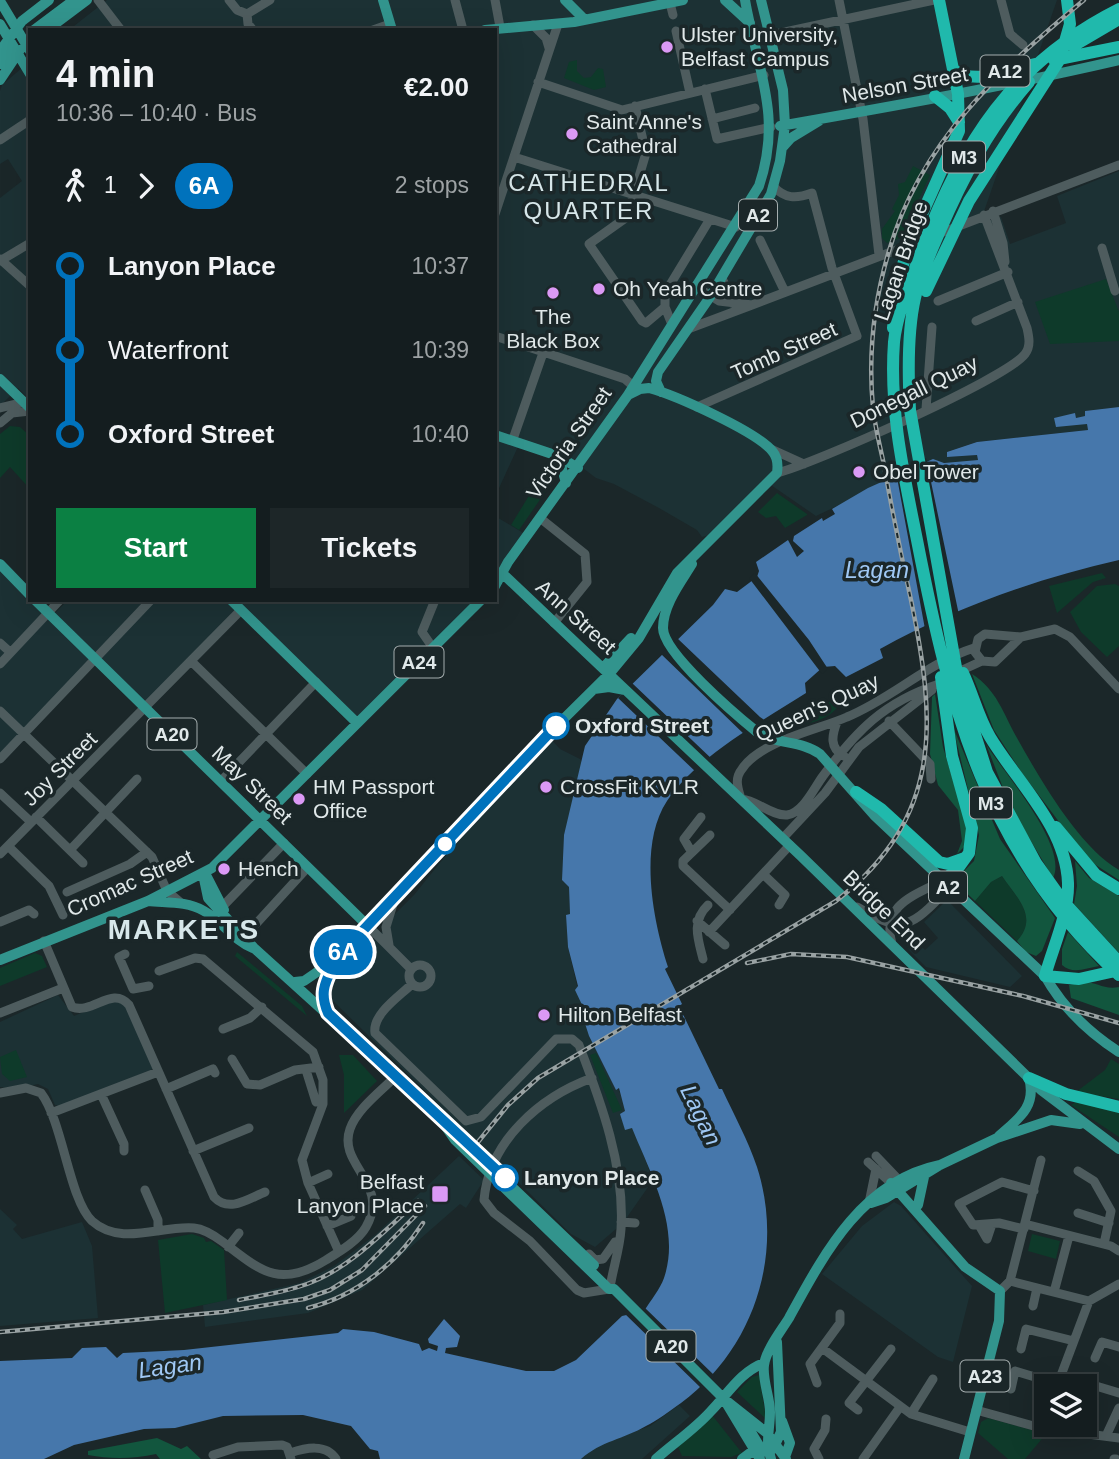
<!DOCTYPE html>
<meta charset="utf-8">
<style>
body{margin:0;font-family:Arial,sans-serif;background:#1d2628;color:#f1f3f6;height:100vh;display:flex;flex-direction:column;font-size:26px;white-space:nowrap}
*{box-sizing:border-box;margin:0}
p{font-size:23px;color:#9da2a4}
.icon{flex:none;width:38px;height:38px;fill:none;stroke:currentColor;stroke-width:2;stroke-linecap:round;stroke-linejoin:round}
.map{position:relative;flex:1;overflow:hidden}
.side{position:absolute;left:28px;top:28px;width:469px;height:574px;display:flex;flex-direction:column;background:#141d1f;border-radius:0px;box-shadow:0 7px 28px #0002,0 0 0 2px #333b3d}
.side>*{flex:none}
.badge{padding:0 14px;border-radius:23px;font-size:24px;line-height:46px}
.tools{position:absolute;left:1034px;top:1374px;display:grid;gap:14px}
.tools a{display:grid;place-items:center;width:63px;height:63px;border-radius:0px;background:#141d1f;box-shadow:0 7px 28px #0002,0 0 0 2px #333b3d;font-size:35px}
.map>.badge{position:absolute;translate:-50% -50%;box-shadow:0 0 0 4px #fff}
.legs{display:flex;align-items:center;gap:10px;height:77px;padding:0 28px;font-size:23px}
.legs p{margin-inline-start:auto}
.summary{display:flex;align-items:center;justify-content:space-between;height:119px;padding:0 28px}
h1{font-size:38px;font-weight:700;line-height:52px}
.cta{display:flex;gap:14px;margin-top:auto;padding:14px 28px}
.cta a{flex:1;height:80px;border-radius:0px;background:#0b8043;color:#fff;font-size:28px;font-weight:700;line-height:80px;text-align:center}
.cta a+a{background:#1d2628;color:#f1f3f6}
ul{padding:0 28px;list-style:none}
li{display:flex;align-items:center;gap:24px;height:84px;font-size:26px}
li i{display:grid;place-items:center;width:10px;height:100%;margin:0 9px;background:currentColor}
li i::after{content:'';width:18px;height:18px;margin:-9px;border:5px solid;border-radius:50%;background:#141d1f}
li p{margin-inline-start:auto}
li:first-child i{background:linear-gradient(#0000 50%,currentColor 0)}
li:last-child i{background:linear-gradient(currentColor 50%,#0000 0)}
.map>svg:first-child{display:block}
</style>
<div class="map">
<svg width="1119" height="1459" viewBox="0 0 1119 1459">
<rect width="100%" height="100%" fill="#1b2729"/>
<path fill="#1c3134" d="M107 0H1057L980 223 1001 217 1010 244 1066 223 1057 196 1119 171V407L1085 411 1086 416 1076 418 1075 414 1054 418 1087 424 1088 430 977 442 947 452 948 457 977 455 978 460 944 463 933 460 816 516 768 483 719 533 702 537 697 530 659 508 614 484 596 478 575 462 521 440 495 497V31L570 18 475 30H69Z
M30 61V400L18 388 0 406V198L22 181 8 159 0 164V91L2 85Z
M495 516 525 534 495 578Z
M0 565 30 593V600H37L53 615 68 600H474L356 722 241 610 145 705 96 659 0 759Z
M547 735 560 749 580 759 583 764 564 835 562 880 569 887 570 915H566L568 947 589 1037 620 1093 653 1180 623 1223 595 1247 571 1234 327 995 328 981 366 941H373L390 924 394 915 414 895 472 823 481 802Z
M947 900 1022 976 1010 987 926 967 909 950 905 941 915 931 925 942 921 946 925 950 938 938 924 922Z
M58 995 74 1016 110 1001 120 1002 126 1007 153 1069 62 1107 55 1105 48 1089 38 1084 16 1089 0 1087V1022Z
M459 1156 484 1180 466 1208 460 1204 362 1290 308 1313 205 1327 203 1305 300 1283 334 1266 375 1235Z
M894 1202 901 1206 972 1286 953 1362 938 1357 822 1274 862 1226Z
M0 1209 17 1225 13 1229 22 1239 82 1222 92 1246 98 1318 0 1326Z
M679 1405 690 1416 642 1459H578L595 1446 650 1426Z"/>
<path fill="#0e3a2a" d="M577 60V71L584 78 591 77 598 68 603 69 606 87 594 90 564 78 569 62Z
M913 166 930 175 901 238 887 243 882 238V229L895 211 892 209 899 195 898 184 905 182Z
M1106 279 1119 312V341L1050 344 1035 302Z
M10 426 20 427 30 436V489L10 467 0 478V434Z
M546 468 554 473 555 478 519 530 511 525Z
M777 493 807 514V515L785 528 776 516 766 518 758 512Z
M1102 573 1106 578 1093 582 1057 613 1049 586Z
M1115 584 1119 586V646L1107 657 1081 632 1070 612 1097 586Z
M832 701 839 705C830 720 805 726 788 725L792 714Z
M1002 876C1017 898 1039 917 1017 941L975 901 991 882Z
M237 952 302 1006 307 1016 235 956Z
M35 953 42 956 47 967 0 986V968Z
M16 1050 27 1077 10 1081 2 1074 0 1057Z
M596 1053 622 1110 613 1113 590 1055Z
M339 1055H353L377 1081 344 1113V1075Z
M1111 1059 1119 1064V1099L1076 1092 1105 1070Z
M1077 1101 1119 1113V1137L1071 1105Z
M192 1234 204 1238 206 1242 211 1241 224 1250 227 1300 165 1313 158 1240Z
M1032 1234 1060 1241 1056 1259 1028 1251Z
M759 1375 766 1419 737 1392 752 1377Z
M712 1415 742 1453 731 1457 682 1456 678 1447Z
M988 1418 1046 1434 1025 1459H1008L978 1433 981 1422Z"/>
<path fill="#12563e" d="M972 674C997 690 1003 713 1017 738 1040 779 1079 847 1119 870V880L1088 860 1022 773 994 730Z
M935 694 943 747 967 827 965 846 957 854 962 841 958 810 938 785 930 754 932 697Z
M953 727 1000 839 1055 918 1042 951 1036 956 1026 952 1017 941C1039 917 1017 898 1002 876L991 882 975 901 954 881 974 861 979 835Z
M986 744C1003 772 1069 846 1053 878L1010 806Z
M1075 861 1089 878 1119 896V953L1074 904 1077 886Z
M1068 932 1099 966C1086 968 1073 975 1062 965V949Z
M1084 982C1097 982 1104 990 1119 987V1015L1071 998 1069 985Z
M157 1438 181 1449 187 1446 201 1459H160L156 1454C133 1459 110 1459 88 1455V1451Z"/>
<path fill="#4677ab" d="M1119 407V560C1036 579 954 608 880 649L883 658 846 677 835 666 823 667 805 683 806 693C761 722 697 756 667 801 638 845 653 921 668 967L665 969 682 1004 679 1006 719 1089H722C734 1115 748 1140 757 1167 785 1254 754 1349 681 1403 670 1411 656 1421 646 1426 624 1439 601 1441 581 1459H380L378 1451 370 1449 351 1426 303 1415 223 1416 175 1428 144 1429 74 1445 44 1459H0V1361L72 1358 82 1348 106 1347 117 1358 123 1353 184 1350 338 1333 343 1329 374 1332 419 1344 422 1351 429 1348 437 1351 438 1346 429 1343 428 1339 444 1319 460 1336 457 1347 446 1348 445 1353 526 1371H554L576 1360 622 1316 644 1311C651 1300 660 1289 664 1278 681 1228 651 1175 632 1128L625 1130 620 1114 625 1111 619 1088 616 1090 589 1036 581 1011 584 1009 575 990 578 986 568 947 566 915 570 914 569 887 562 880 564 835 585 746 617 699 713 605 725 589 737 592 757 577 759 571 756 562 788 540 797 557 804 551 793 541 794 536 822 518 823 521 835 514 832 509 868 488 933 459 944 463 978 460 977 455 947 457V452L977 442 1088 430 1087 424 1056 427 1054 418 1075 413 1076 418 1085 416V411Z"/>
<path fill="#1b2729" d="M926 458 959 615 925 629 896 472Z
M755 573 809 640 828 669 822 674 749 578Z
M677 638 760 717 767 722 746 736 661 654Z
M632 683 714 761 697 773 618 698Z
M643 1306 715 1376 702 1389 623 1312Z"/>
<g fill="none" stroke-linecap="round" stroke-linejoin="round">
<path stroke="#4e5c5e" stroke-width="9" d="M98 0 121 30
M229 0 237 10 247 14
M455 0 463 30
M495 0 500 27
M839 0 863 119 879 255
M1001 0 1010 34 1023 45
M670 3 673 15
M247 14 270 0
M247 14 248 24 253 30
M533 25 546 38 549 48
M373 30 390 24
M676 31 690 93
M771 35 934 0
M538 82 622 110 764 75
M705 89 717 139 771 127
M635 106 646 153 627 217 589 244 642 321 646 323 665 307
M712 119 755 108
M0 140 30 120
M514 157 736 227
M993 211 1003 243 1005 262
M495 214 558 24
M760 240 785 292
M1102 248 1115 291
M0 259 30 286
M0 261 30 243
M722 278 732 303
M695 286 719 301 752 305 1119 165
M938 301 1008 272
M976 321 1018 302
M671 322 665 307V293L710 219
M688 329 752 305
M495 336 625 379 632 385
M697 407 857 336 832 268 812 193C796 199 785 199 773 186
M0 408 24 402
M926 409 932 327
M0 423 12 413 30 411
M513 439 543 353
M771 449 804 464
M777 473C813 464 1006 379 1025 354 1031 346 1029 337 1027 328L984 215
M540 518 585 554 587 582 554 623
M1021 637 995 662 982 661 975 652 978 639 985 634 1021 637 1055 629 1070 637 1119 689
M0 643 10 652
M433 648 422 632 435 600
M191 661 307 774
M0 664 60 600
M958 672 982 661
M939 684C884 702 856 731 823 776 814 788 803 813 787 815 771 816 757 800 741 799 738 788 734 779 742 769 760 741 818 730 847 717 893 698 927 663 974 648
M0 711 152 857 167 891 181 903
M889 721 930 764 931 779
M837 722C832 735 829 748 844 756
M0 759 151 600
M221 781 316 682
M0 793 31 822
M36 817 83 863
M710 835 683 861V866L730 910
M783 838 825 793 859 747 932 690
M8 846 49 886 63 915
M70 850 137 779
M691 851 684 839 701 817
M0 854 241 610
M764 875 785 895 779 905
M67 892 130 864 147 852
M223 906 284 843
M857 907C898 931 908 931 941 896
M697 921 725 945
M0 922 29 910 34 914
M369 927 411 969
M709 932 790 845
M245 936 308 867
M44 941 72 1007C93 1015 112 985 129 1005L214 1197C229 1213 248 1199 265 1192
M892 944C881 905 913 896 942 881
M389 945 386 927 394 901
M125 954 119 957 133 989 149 986
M703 959C698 939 691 921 708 905
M409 976a11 11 0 1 1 22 0a11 11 0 1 1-22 0Z
M159 971 195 958 203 959 313 1052 323 1080V1104L302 1160 308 1183 339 1252
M412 984C400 996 372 1014 375 1033L466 1121 481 1117 556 1039H572L579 1045C601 1102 625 1167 621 1229 620 1247 614 1265 611 1282
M0 1013 63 988
M223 1029 250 1018 262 1007
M232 1059 247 1084 260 1085 295 1070 319 1067
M306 1070 316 1102
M592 1078C540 1097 489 1141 484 1200L494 1213 530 1241 577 1290 584 1293 609 1289
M166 1089 213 1069 215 1073
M0 1093 26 1088 41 1093C63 1122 69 1199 92 1221 121 1247 161 1225 194 1228 205 1229 215 1236 223 1242 261 1271 279 1289 326 1260 339 1252 358 1241 366 1227 391 1183 337 1165 350 1129 357 1109 381 1091 395 1077
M101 1094 124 1144V1151
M51 1113 158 1072
M193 1151 249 1128
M876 1156 898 1179
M868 1162 891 1183
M1078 1171 1094 1181 1111 1211 1104 1244
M308 1183 328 1174
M145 1190 158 1220V1231
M869 1203 876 1169
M1078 1213 1109 1223
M621 1222 635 1223
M1025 1224 1111 1246 1119 1251
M979 1225 987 1239 992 1224
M327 1226 351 1216
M1024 1229 999 1223 973 1225 959 1204 1002 1182 1034 1191
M228 1247 239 1233
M589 1254 595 1260 603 1259 615 1242
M1010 1281 1089 1301 1119 1284
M1000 1291 1010 1281 1041 1160
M1054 1292 1069 1236
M1033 1306 1037 1288
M822 1348 911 1414 970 1432
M1021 1349 1026 1329 1074 1341
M1095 1358 1102 1342 1119 1347
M817 1383 810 1364 840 1323V1314
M1057 1386 1089 1301
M1084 1386 1086 1383 1119 1393
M1011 1389 1015 1371 1058 1384
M858 1410 849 1403 891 1349
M976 1410 1041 1428 1119 1438
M911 1414 933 1379
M1041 1428 1046 1414
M1106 1436 1119 1408
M290 1453C305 1448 326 1443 336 1459
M213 1455 238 1447 282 1445 287 1447 291 1459
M819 1459 814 1449 825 1430 826 1419
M863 1459 900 1407
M1114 1459H1116"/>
<path stroke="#32948d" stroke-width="10" d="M383 0 392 30
M565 0 584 19
M725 0 750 23
M0 1 30 51
M0 24 30 74
M34 30 74 0
M47 30 87 0
M485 30 574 22 683 0
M0 51 22 21 49 0
M0 64 13 47
M0 80 20 50
M780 126C894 106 1007 86 1119 60
M782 148 791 138 819 121
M0 379 30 408
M661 392 656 381 658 372 710 297 771 194 780 161 785 125 783 90 761 0
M495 435 558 456 578 468
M553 455 561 465 566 483
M0 564 30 595
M692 564C681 582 663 605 663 628 663 653 736 715 757 732 776 745 801 740 820 754L874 815 1045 976C1063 1008 1088 1032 1119 1052
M501 572 801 856 1041 1090 1119 1149
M495 586 508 562 628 395 759 186C783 115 757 69 745 0
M35 600 369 927
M231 600 356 722
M603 668 631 638
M594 689 609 687 625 690
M203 874 208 898 254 948 390 1071 444 1124 455 1140 609 1289H614L724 1399 767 1433 786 1459
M206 875 224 910
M148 901C168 903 186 901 204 911 222 921 233 940 253 948
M0 960 148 901 212 868 481 600
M295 982 304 981 336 959 369 927 497 785 610 673 639 638 677 573 777 473C778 466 778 458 773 452 758 432 675 395 649 388L640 389 628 395
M327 1011 322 988 336 959
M449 1127 594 1265
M999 1136C1018 1119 1037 1107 1029 1078
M891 1183 965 1267 1000 1291 999 1321 964 1459
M871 1203 886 1198 940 1165 997 1138 1051 1120 1080 1124
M918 1205 924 1177
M725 1401 760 1459
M739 1412 763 1452
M782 1421 790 1443 785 1457
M773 1449 781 1432 777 1342
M656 1459C674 1443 695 1429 711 1411 728 1394 740 1372 764 1363
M742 1459 758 1447
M771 1459C765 1442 770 1429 770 1412 770 1397 762 1380 764 1365 766 1350 781 1331 789 1318 824 1254 862 1181 940 1165"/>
<path stroke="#20b9ac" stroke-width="12" d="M1119 9C1013 62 961 143 921 252 911 280 897 313 894 342 889 410 904 475 917 540 950 709 986 854 1119 975
M1073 46 1119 19
M1054 60 1119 47
M953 69C974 87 1011 69 1036 64
M1029 82C989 128 963 177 939 233 930 254 920 275 915 298 907 333 908 374 910 410L959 684 987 772 1036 863 1063 901 1119 962
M935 96 950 108 959 122
M926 291 969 201 1060 59 1070 24 1067 0
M893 328 897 285 910 241 959 131 958 94 939 0
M963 673C973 694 978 717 990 737 1017 782 1066 827 1068 883 1069 913 1053 947 1045 976L1079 979 1119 970
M941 677 952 756 972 828 969 853 956 871 942 881
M856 792 881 809 939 862 948 864 965 858
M1056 827 1096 875 1119 889
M1029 1078 1066 1094 1119 1107"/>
<defs>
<path id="rail" d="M747 963 791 954 847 957 1023 996 1119 1023
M478 1142 508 1105 538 1078 836 901C944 817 936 721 911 600 901 555 892 510 884 465 880 446 875 427 873 408 868 355 874 301 889 251 920 142 1000 70 1084 0
M239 1300C263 1295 288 1292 312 1282 352 1266 386 1229 418 1201
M308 1308C356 1296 396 1264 423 1223
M0 1332 223 1312 304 1299 330 1290 362 1270 425 1206"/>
</defs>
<use href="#rail" stroke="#99a2a3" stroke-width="4.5"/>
<use href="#rail" stroke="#1b2729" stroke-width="2" stroke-dasharray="5" stroke-linecap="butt"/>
</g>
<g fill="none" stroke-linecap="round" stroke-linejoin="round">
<defs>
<path id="line-1" d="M505 1178 328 1013C318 990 327 980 336 959L556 726"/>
</defs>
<use href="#line-1" stroke="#fff" stroke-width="16"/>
<use href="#line-1" stroke="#0072bc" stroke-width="10"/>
</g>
<g fill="#db99f5" stroke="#1b2729" stroke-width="2.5">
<circle cx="667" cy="47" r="7"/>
<circle cx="572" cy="134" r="7"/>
<circle cx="599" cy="289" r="7"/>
<circle cx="553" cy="293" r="7"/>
<circle cx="859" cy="472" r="7"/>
<circle cx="546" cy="787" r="7"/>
<circle cx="299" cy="799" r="7"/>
<circle cx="224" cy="869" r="7"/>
<circle cx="544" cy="1015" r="7"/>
<rect x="431" y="1185" width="18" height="18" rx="3.5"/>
</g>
<g fill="#fff" stroke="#0072bc" stroke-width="3.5">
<circle cx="556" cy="726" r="12"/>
<circle cx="445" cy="844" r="9"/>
<circle cx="505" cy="1178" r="12"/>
</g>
<g text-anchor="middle" stroke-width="7" stroke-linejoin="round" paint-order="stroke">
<g fill="#1b2729" stroke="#a5aeaf" stroke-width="2">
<rect x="980.5" y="55.5" width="49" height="31" rx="5"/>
<rect x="943" y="141.5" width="42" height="31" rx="5"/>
<rect x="739" y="199.5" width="38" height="31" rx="5"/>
<rect x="394.5" y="646.5" width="49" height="31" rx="5"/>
<rect x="147.5" y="718.5" width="49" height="31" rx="5"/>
<rect x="970" y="787.5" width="42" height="31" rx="5"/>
<rect x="929" y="871.5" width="38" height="31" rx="5"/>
<rect x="646.5" y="1330.5" width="49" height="31" rx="5"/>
<rect x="960.5" y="1360.5" width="49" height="31" rx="5"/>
</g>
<g font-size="19" font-weight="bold" fill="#e0e8e9">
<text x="1005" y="78">A12</text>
<text x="964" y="164">M3</text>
<text x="758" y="222">A2</text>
<text x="419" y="669">A24</text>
<text x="172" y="741">A20</text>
<text x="991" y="810">M3</text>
<text x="948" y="894">A2</text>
<text x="671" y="1353">A20</text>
<text x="985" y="1383">A23</text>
</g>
<g font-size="21" fill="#e0e8e9" stroke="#1b2729" text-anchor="start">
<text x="681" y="42">Ulster University,<tspan x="681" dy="24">Belfast Campus</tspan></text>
<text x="586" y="129">Saint Anne's<tspan x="586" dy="24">Cathedral</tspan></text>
<text x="613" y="296">Oh Yeah Centre</text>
<text x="553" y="324" text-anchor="middle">The<tspan x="553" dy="24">Black Box</tspan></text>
<text x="873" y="479">Obel Tower</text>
<text x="313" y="794">HM Passport<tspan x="313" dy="24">Office</tspan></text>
<text x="560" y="794">CrossFit KVLR</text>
<text x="238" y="876">Hench</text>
<text x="558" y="1022">Hilton Belfast</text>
<text x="424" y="1189" text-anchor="end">Belfast<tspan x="424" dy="24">Lanyon Place</tspan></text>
</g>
<g font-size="21" fill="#e0e8e9" stroke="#1b2729">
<text transform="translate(905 85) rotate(-10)" y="7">Nelson Street</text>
<text transform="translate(901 261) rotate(-71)" y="7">Lagan Bridge</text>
<text transform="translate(784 351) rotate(-24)" y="7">Tomb Street</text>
<text transform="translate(914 392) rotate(-26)" y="7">Donegall Quay</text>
<text transform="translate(569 443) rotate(-55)" y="7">Victoria Street</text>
<text transform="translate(576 617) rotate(42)" y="7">Ann Street</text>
<text transform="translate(817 708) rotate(-25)" y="7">Queen's Quay</text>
<text transform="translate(60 769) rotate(-45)" y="7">Joy Street</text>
<text transform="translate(252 785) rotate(44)" y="7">May Street</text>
<text transform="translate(130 883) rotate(-24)" y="7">Cromac Street</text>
<text transform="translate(884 910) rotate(44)" y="7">Bridge End</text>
</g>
<g font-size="21" font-weight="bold" fill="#e0e8e9" stroke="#1b2729" text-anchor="start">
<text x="575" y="733">Oxford Street</text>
<text x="524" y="1185">Lanyon Place</text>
</g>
<g font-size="23" font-style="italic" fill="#9fc8f4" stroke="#1b2729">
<text x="877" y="578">Lagan</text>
<text transform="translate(701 1115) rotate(64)" y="8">Lagan</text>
<text transform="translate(170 1366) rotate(-8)" y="8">Lagan</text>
</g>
<g font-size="24" letter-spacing="2" fill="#d7e7ea" stroke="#1b2729">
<text x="589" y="191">CATHEDRAL<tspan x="589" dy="28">QUARTER</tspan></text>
</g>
<g font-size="28" font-weight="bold" letter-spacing="2" fill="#d7e7ea" stroke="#1b2729">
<text x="184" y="939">MARKETS</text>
</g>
</g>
</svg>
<div class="tools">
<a><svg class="icon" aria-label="layers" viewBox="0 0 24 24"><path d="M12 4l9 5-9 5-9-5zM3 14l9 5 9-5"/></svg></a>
</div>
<b class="badge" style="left:343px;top:952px;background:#0072bc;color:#fff">6A</b>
<section class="side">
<div class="summary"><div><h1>4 min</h1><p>10:36 – 10:40 · Bus</p></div><b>€2.00</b></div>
<div class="legs"><svg class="icon" aria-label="walk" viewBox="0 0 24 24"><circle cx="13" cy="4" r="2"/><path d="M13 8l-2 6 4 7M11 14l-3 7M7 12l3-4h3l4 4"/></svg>1<svg class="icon" aria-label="forward" viewBox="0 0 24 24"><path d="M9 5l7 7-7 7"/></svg><b class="badge" style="background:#0072bc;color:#fff">6A</b><p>2 stops</p></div>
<ul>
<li><i style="color:#0072bc"></i><b>Lanyon Place</b><p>10:37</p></li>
<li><i style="color:#0072bc"></i><span>Waterfront</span><p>10:39</p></li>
<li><i style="color:#0072bc"></i><b>Oxford Street</b><p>10:40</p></li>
</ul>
<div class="cta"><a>Start</a><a>Tickets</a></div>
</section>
</div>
